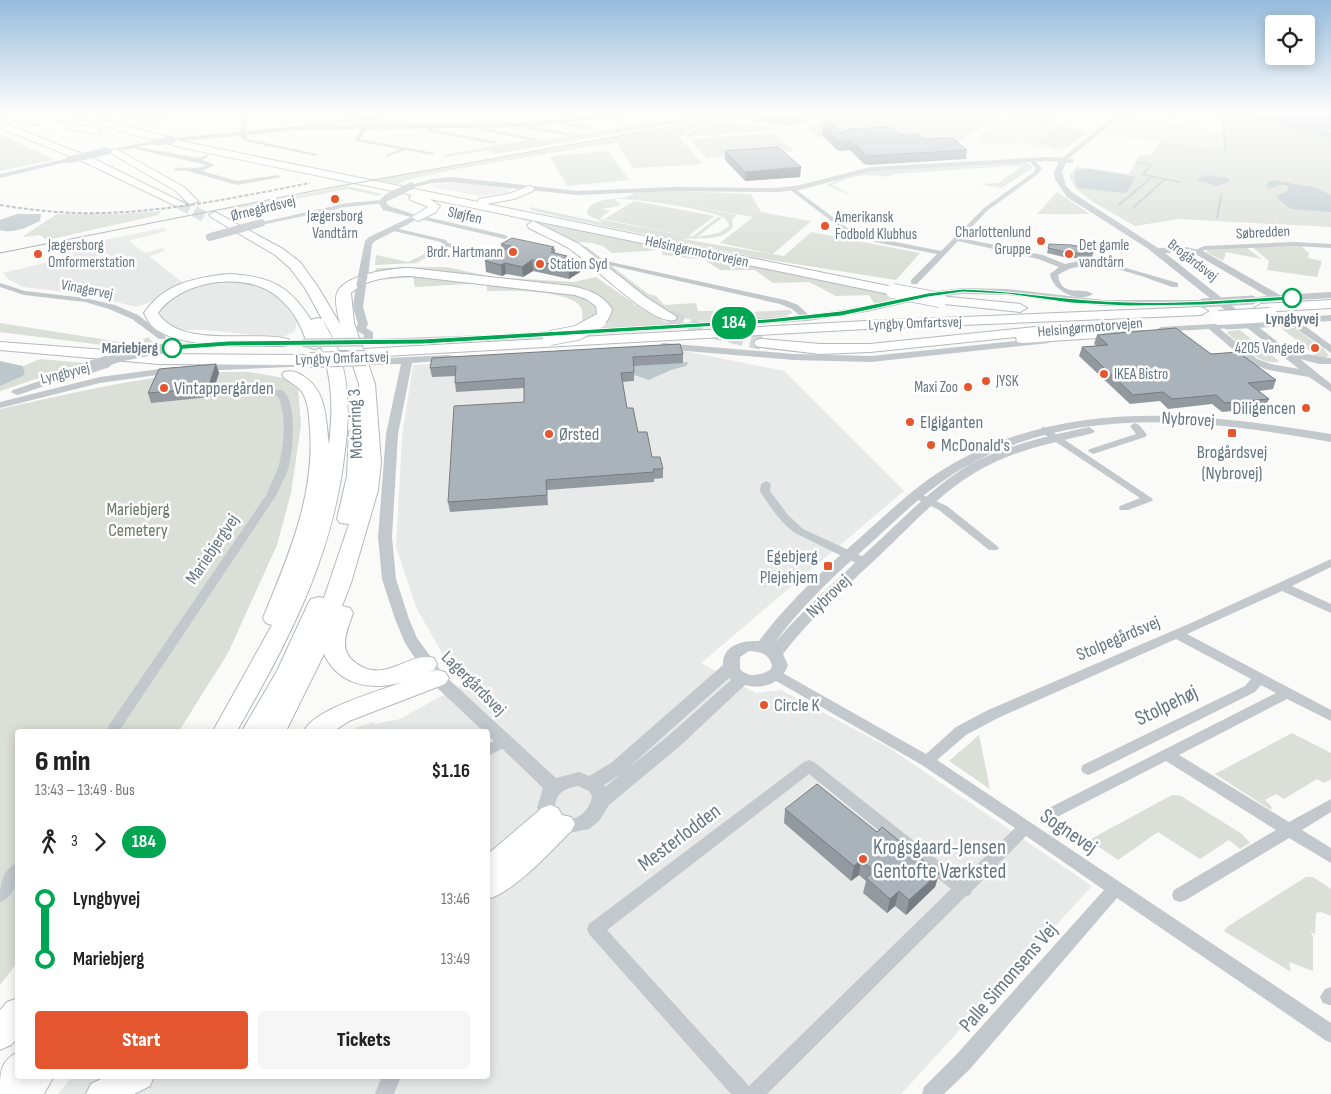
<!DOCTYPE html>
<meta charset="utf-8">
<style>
body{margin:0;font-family:"Sofia Sans Condensed",sans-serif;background:#f6f6f6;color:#222;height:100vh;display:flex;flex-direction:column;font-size:19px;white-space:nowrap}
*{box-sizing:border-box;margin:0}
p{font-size:16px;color:#767676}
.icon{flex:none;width:28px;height:28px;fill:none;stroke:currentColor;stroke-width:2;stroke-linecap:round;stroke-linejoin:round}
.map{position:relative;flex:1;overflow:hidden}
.drawer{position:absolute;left:15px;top:729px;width:475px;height:350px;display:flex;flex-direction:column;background:#fff;border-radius:5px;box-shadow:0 2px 12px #0003}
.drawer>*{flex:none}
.badge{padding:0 10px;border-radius:16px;font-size:18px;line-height:32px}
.tools{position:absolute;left:1265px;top:15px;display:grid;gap:10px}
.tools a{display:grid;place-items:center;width:50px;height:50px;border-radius:5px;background:#fff;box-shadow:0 2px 12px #0003;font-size:25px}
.map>.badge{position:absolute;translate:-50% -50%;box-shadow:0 0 0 2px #fff}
.legs{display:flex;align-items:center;gap:8px;height:55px;padding:0 20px;font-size:16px}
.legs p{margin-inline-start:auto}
.head{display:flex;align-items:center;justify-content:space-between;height:85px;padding:0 20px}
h1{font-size:28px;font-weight:800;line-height:38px}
.cta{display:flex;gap:10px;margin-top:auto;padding:10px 20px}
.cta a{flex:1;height:58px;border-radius:5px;background:#e4572e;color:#fff;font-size:20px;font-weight:800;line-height:58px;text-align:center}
.cta a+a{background:#f6f6f6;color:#222}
ul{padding:0 20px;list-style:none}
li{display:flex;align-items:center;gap:18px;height:60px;font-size:19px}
li i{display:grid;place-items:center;width:8px;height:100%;margin:0 6px;background:currentColor}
li i::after{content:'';width:12px;height:12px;margin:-6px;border:4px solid;border-radius:50%;background:#fff}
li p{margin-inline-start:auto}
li:first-child i{background:linear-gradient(#0000 50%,currentColor 0)}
li:last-child i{background:linear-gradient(currentColor 50%,#0000 0)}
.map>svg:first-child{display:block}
</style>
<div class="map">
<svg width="1331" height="1094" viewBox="0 0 1331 1094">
<rect width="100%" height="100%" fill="#fafaf8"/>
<path fill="#e8e9e9" d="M1016 113H1065L1051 122 1071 127 1070 129 1088 132 1062 151 1022 143 984 145 975 139Z
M1127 116 1222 132 1227 143 1226 149 1103 135Z
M459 182 477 183 512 189 505 193 479 196 430 186Z
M163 228 167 231 129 241 145 253 162 248 165 251 149 256 183 283 223 272 225 277 169 290 151 302 136 307 90 295 23 287 8 279 3 273 74 256 70 247Z
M233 281 251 283 272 292 283 303 297 322 295 331 281 338 206 330H182L170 325 159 315V309L169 297 206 283Z
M684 351 784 371 904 491 701 663 756 693 781 690 888 747 1092 886 901 1094H58L73 1076H488V731H350L357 727 373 722 374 724 400 719 465 683 444 657 416 607 396 547 402 437 413 365Z"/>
<path fill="#dadfd7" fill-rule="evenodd" d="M102 113H164L170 119 151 123Z
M703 113H736L495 154 489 150 446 157 442 155 532 139 539 141 647 123 687 119 682 115Z
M759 113H778C758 116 690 122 680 138L702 163 694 165 630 168 632 166 619 148 618 142 451 170 407 180 399 184 376 180Z
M794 113H985L984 116 998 117 956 143 883 135 820 138 805 126 822 123Z
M1016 113 1062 114 1050 122 1011 116Z
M1220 113 1261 118 1331 138V227L1179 219 1135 226 1093 202 1077 190 1069 176 1077 167 1129 174 1139 155H1150L1160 142 1226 149 1227 143 1222 132V113Z
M727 124 762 126 776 130 685 137C697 126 712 125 727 124Z
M1062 127 1088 132 1065 148 1037 143 1057 128Z
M773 133 794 151 707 158 689 139Z
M0 134 53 159V160L0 171Z
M608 151 629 180 567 186 550 156Z
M1020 162 1029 164 1033 168 1001 188 980 184 998 183 1024 165 893 174C885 179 879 175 870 175 857 175 843 179 832 185L857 198 826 185 853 173 875 170Z
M346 186 383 194 378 196 348 189 259 206 218 210Z
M678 191 751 194 761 212 811 221 773 254 720 243 753 217 690 206 737 215 732 219 733 227C722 242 699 237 683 239L784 256 811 232 920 253 896 280 764 259 560 217 531 210 530 207 604 223 588 215 587 210C599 193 624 204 635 192ZM616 199C635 198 711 209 726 219L729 226 718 233 697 237 722 218 718 217 693 236 695 237 687 236 599 219 610 211 601 209 620 206 618 204 623 203 617 202Z
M1057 192 1090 214H1037Z
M634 201 715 216 688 236 604 219Z
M161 211 159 215 47 240 40 235 22 237 57 214H115Z
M504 213 903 296 875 305 869 295 836 296 809 282 773 283 755 270H720L705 260 663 255 661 250 612 253 603 246 591 243 572 241 541 226Z
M577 244 587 247 648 294 656 296 664 305 696 303 698 311H713L714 314 790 310 792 313 786 316C759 317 718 323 693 320 654 314 608 269 577 244Z
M1301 246 1309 253 1308 258 1322 261 1317 277 1267 270 1269 261 1252 247Z
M1247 248 1262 259 1226 252 1223 261 1206 252 1208 250Z
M433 250 439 251 416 263 375 265 376 255 408 262Z
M447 267 492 277 574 282 596 277 642 309 670 324 592 329 602 323 597 296 418 271 374 274 376 268Z
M399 273 567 292C577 294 590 296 597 303 609 316 585 327 576 329L582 324C582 318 584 310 579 305 566 290 506 290 487 291V283L415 287 413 277 370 281 371 278Z
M0 323 139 345 145 343 143 339 149 337 154 345 139 348H126L0 332Z
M1280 327 1295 328 1325 350 1329 356 1323 358 1317 357Z
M1240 330 1278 360 1279 362C1258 365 1242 346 1227 333L1229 331Z
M40 359 84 363 0 391V386L25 375 23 366Z
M207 372H249L284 378 298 389 301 425 291 493 277 545 228 653 179 731H18L17 963 0 985V409C69 394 137 377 207 372Z
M1292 733 1331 753V779L1324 783 1317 779 1284 799 1276 794 1265 800 1272 807 1271 810 1215 774Z
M979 735 990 789 949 761Z
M1172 795 1181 796 1242 834 1250 843 1240 849 1229 840 1200 859 1158 832 1118 860 1089 840Z
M1306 877H1313L1331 889V916L1321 912 1316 913 1315 934 1310 932 1313 936V971L1289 962 1291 972 1224 931 1227 927Z"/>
<path fill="#bbc7cb" d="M784 113H791L810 121 786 126 750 120Z
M1224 113H1331V130L1326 131 1331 133V138L1283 126 1288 125Z
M1090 169 1136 177 1127 192 1123 193 1078 188 1075 183V170Z
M1206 175 1228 178 1230 182 1216 186 1197 180 1198 178Z
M1273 180 1317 188 1331 195V212L1291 209 1277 198V196L1286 192 1289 186C1283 184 1278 184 1273 188L1267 187V183Z
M17 214H41L40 221C28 227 13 234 0 230V220Z
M0 361 23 366 25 375 0 386Z
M689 362 686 366 671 370 649 380 634 375 629 366Z"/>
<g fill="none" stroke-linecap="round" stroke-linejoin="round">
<path stroke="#bbc7cb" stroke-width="2" d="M1222 153 1225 150 1224 113
M1137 163 1151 165 1143 175 1180 182
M1119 205 1152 177
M1134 207 1165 179
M1217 218 1221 196"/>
<path stroke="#d5d9db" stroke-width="11" stroke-dasharray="11 5" stroke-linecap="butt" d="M180 204 205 217"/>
<path stroke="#d5d9db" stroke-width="14" stroke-dasharray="14 7" stroke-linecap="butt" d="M670 317 697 328 761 343"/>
<defs>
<path id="primary" d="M550 805 558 808 562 815 571 817 575 824 571 831C551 851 514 892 488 899V854L542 808Z
M107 1076H154L150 1086 134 1094H86L91 1084Z"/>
<path id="motorway" d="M0 113 97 128 102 131 97 134 0 118Z
M68 113H81L185 142 478 202 479 199 508 194 529 186 533 187 534 189 533 191 514 199 487 204 893 287 900 291 893 295 430 199 440 206 436 212 418 221 412 217 428 207 411 200 409 198 412 195 184 148 120 131Z
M0 122 90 157 186 204 184 206H176L82 161 0 128Z
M116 149 184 187 198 201 192 204 188 203 176 191 112 154V150Z
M215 212 283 249 300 262 318 287 340 324C338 315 334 301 337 293 344 274 393 268 410 268L571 286C589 290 602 294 612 309 610 319 605 327 594 324L592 321 597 314 596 306 586 299 575 295 410 276C391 276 365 279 351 293L354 323 363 349 866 321 1201 307 1208 311 1201 315 866 329 366 357 375 384 381 462 378 490 351 583 342 606 350 608 353 613C347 631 337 650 356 663 385 685 408 651 434 658L437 664 434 670 429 672 437 670 445 672 449 678 445 684 349 721 334 731H304C314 709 379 691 403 682 372 691 339 686 324 654L286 731H242L277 671 308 604 311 599 319 597 324 598 349 524 340 523 337 519 347 476 349 432 352 428H361L359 384 348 350H339L305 288 290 268 275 255 211 217 209 215Z
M533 221 579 244 647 298 677 317 675 320C652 326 591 263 570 249 557 241 542 235 529 228L527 225Z
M229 274C269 276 289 285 311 320L317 318 322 319C349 358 351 405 345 450 333 558 289 639 237 731H213L272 625 266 623 263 618C288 557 315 496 310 429 309 417 309 403 302 392 297 384 287 382 282 375L284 372C292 370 297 372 303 376 327 390 326 421 329 445 333 410 333 381 321 347L315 349 310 348C306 343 305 336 302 330 297 318 290 308 280 299 250 270 182 279 158 313 181 349 253 330 288 339L290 342 288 345 283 346C252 346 175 349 152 326 149 323 146 317 144 313 165 283 194 278 229 274Z
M940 296 1020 304 1027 308 1020 312 935 303 933 300 935 297Z
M1331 300V308L1261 312 1254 308 1261 304Z
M1035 327 1040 328 1042 331 1041 333 1096 330 1101 331 1103 334 1101 337 1096 338 1022 343 1017 342 1016 337 870 352 820 354 761 347 756 346 754 343 756 340 761 339 820 344H870Z
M0 342 159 354 310 355 315 357 318 360 315 363 310 365 159 364 0 350Z
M18 998V1038L11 1045 0 1050V1010L7 1002Z
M18 1052V1076H54L44 1094H0C0 1072 0 1061 18 1052Z"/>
</defs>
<use href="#primary" stroke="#b5babe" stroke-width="2"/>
<use href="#motorway" stroke="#b4b9bd" stroke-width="2"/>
<path fill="#c3c8cc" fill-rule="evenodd" d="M241 113H247L246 135 248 139 318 154 315 156 244 141 240 135Z
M333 113 379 119 376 121 346 118Z
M573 113H577L583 121H579Z
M1161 113H1171L1179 115 1176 117Z
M563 120 592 128 589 130 563 125 560 122Z
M525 123 530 126 573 134 570 136 528 129 522 125Z
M363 125 368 126 360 139 435 153 432 155 406 150 386 157V155L400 149 355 141Z
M430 125 433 127 432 129 497 142 494 144 427 131V127Z
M482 125 484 128 539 139 536 141 479 130V127Z
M135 144 139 147 197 158 208 155V157L203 160 215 165 202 171 237 181 278 175 281 177 237 185 184 170 174 171V169C188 165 193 171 207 165L135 149 132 146Z
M1030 157 1042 168 1038 174 988 210 961 238 1043 255 1065 264 1079 261 1112 264 1178 283V287H1172C1140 276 1089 253 1058 275 1061 298 1081 286 1093 294 1079 303 1053 292 1050 274L1059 267 1038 259 958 241 917 284H911V280L937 254 859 239 850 235 789 189 794 188 854 233 861 235 941 251 984 208 1034 172 1036 168 1027 159Z
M382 200 384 201V203L347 207 261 225 258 223 347 203Z
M418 215 505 235 508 237 505 239 416 218 415 217Z
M391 227 446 240 448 243 477 250 473 252 443 246 441 242 389 230 388 229Z
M1295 242 1331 244V248L1295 246 1205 250 1197 253 1193 251 1204 246Z
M606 261 785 300 798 305 812 318 805 320 792 309 780 304 609 265H606Z
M0 283 25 291 85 298 115 305 138 315 166 337 165 339H159L132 319 109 309 85 302 24 295 0 287Z
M281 390C298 397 293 450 289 465 287 475 281 484 277 494L119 731H105L267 494C270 484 276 475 279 465 284 444 287 416 278 396L257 397 252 394 257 391Z
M1135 423C1140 424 1144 431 1147 435L1145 437 1093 454 1088 451 1090 449 1136 434 1130 426Z
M1044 427 1047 428 1153 499 1152 501 1128 510H1120L1119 508 1120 506 1140 498 1041 432V428Z
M766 481 771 484 770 491 788 515 803 529 868 559 870 562 868 565H860L795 533C780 522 770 507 760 491L761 484Z
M916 492 947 506 997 546 999 548 997 550H989L939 510 912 497 911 495 912 493Z
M1331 559V567L1292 586 1331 604V613L1282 591 1187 634 1331 710V721L1287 699 1179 755 1289 822 1331 799V812L1302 830 1331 848V863L1289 838 1186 900 1180 902 1174 900 1172 895 1174 890 1276 830 1166 761 1057 817 1052 819 1047 817 1044 813 1047 809 1276 693 1261 685 1255 692 1093 773 1088 775 1083 773 1081 769 1083 765 1245 686 1251 679 1176 639 998 718 966 735 937 760 1331 1023V1043L1325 1040 1117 898 970 1069 944 1094H922L924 1087 956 1055 1104 890 1026 836 972 891 970 895 966 896 767 1094H731L589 934 587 929 589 924 804 762 809 760 814 762 962 879 1015 828 922 765 771 678 769 675 771 672H781L926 754 956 727 988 710 1191 623ZM809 774 951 889 749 1086 607 930Z
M504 736 509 737 511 741 509 745 488 756V744Z
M18 863C18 878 17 896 0 902 0 887 1 869 18 863Z
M1331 987V1005H1329L1323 1003 1320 997 1325 989Z
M382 1076H401L394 1094H375Z"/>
<path fill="#c3c8cc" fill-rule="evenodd" d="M375 113H382L362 124 357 123Z
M625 113H643L525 127 301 130 172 142 169 140 172 138 311 125 525 123Z
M1118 113H1125L1073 155 1069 159H1073V163H1066L1062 172 1066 186 1073 193 1158 248 1186 247 1203 251 1280 295 1331 292V298L1252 303 1249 302V298L1267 296 1197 255 1186 253H1165L1294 355C1301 351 1321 358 1331 358V364H1319L1300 359 1331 384V392L1309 377 1269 370 1249 363 1209 329 1157 332 1156 330 1161 327 1231 323V327L1220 329 1257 359 1271 364 1299 369 1147 248 1067 197 1055 179 1054 172 1059 162 1048 161 870 171 800 190 777 192 673 191 577 195 452 182 432 183 411 188 407 186 432 179 452 177 577 191 673 187 777 188 800 185 870 167 1048 157 1062 158Z
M157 140 160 142 159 143 107 153 104 151Z
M69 158 71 159V161L0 178V174Z
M385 195 392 197 386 202 389 206 422 217 375 241 372 244 368 276 363 279 360 278 358 276 365 241 369 237 411 217 383 210 378 202Z
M361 282 366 285 363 307 368 324 366 328 373 332V339L486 335 808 315 867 306 928 292 963 288 1007 289 1104 300H1203L1208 303 1203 306H1104L1007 295 963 294 928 298 867 312 808 321 486 341 361 345 356 342 363 339 364 335 355 329 358 324 353 307 356 285Z
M1331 315V321L1301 323 1331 345V353L1290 324 1279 325 1274 322 1279 319Z
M1139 328 1144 331 1143 333 1084 339 1079 336 1084 333Z
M1045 338 1049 339V343L871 362 794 360 663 349 658 346 663 343 794 354 871 356Z
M228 340 232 341V345L166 351 161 348 166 345Z
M272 340H305L310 343 305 346 268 345V341Z
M449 355 453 356 454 358 453 360 412 363 398 434 392 537 396 579 409 619 417 638 443 674 556 778 579 772 589 776 611 763 723 665C722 645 743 640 759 641 789 601 824 569 862 536 891 510 920 482 954 463 1070 397 1205 413 1331 434V442C1208 420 1076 403 963 468 929 488 900 516 872 542 836 574 801 606 773 645 802 610 837 580 870 549 902 520 932 487 969 465 1006 445 1048 436 1089 427L1095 431 1093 433C1058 442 1023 448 991 464 947 485 914 523 879 556 846 587 811 617 783 654L788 665C782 683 764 690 745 685L680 746 609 805 599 821 589 829 569 833 550 826 537 808 543 788 488 735V731H483L431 682 405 643 395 619 382 579 378 537 386 434 401 364 368 365 363 362 368 359ZM749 651C761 652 768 653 772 665L771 669C761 676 748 678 740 669V657ZM729 678 731 680 668 736 627 769ZM621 774 605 787 604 785ZM578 786 589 791 592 796C591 808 577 825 563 816 560 814 558 809 555 806 556 793 565 788 578 786Z
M308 361 312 362 313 364 312 366 199 371 194 368 199 365Z
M175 367 180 370 179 372 100 383 0 408V402L100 377Z
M78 368 83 371 82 373 21 394 17 395 11 392 13 390Z"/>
<use href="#primary" fill="#fff" fill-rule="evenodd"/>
<use href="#motorway" fill="#fff" fill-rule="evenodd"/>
<path stroke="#a2aab0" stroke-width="1" d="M0 253 323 189 749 113"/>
<path stroke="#a2aab0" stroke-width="2" stroke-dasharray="4 2" stroke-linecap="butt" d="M0 205C25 209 50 212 76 213 154 215 233 198 310 183"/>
<defs>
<path id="motorway-bridge-far1" d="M38 117 59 129"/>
<path id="motorway-bridge" d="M893 291 940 300
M1219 318 1270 315
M550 338 577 333 599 321
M310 360 366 358"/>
</defs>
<use href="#motorway-bridge-far1" stroke="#b4b9bd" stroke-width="12" stroke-linecap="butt"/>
<use href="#motorway-bridge" stroke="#b4b9bd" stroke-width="16" stroke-linecap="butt"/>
<path stroke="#c3c8cc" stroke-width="8" d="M210 237 261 223"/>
<path stroke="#c3c8cc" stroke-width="7" d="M157 142 172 140
M69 160 107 151
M388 197 411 186"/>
<path stroke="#c3c8cc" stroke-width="9" d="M361 285 363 276
M1203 303 1252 300
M1227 325 1279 322
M305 343 361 342
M103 363 120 357 166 348"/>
<path stroke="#c3c8cc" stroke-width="12" d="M78 371 106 362"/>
<use href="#motorway-bridge-far1" stroke="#fff" stroke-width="11"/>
<use href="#motorway-bridge" stroke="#fff" stroke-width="14"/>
</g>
<path fill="#929a9f" d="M823 126 841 133 900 135 923 139 967 150 966 159 869 165 864 164 850 150 838 151 822 135Z
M725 151 801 167 800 177 745 181 725 160Z
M501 244 554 247 555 253 567 259 579 262 580 272 569 279 533 271 523 277 506 274 502 276 486 272 485 261 502 252Z
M1049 244 1093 253 1092 258H1068L1047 253Z
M1097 335 1211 354 1276 380 1273 389 1259 391 1269 399 1265 408 1222 412 1212 404 1168 409 1160 401 1130 404 1079 356 1082 347 1097 346 1094 344Z
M683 354V363L634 366V381L622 382 627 408 638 432 652 457 663 469V478L654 479V482L547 490 548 505 450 512 448 502 524 402V388L456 392 455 383 456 376 432 377 430 368Z
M216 364 219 373 211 397 151 403 148 393Z
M785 809 877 832 939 873 935 887 906 915 895 906 887 913 863 893 866 881 859 875 851 881 784 823Z"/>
<path fill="#777d82" d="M801 167 800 177 745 181V172Z
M532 260 533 271 523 277 522 267Z
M579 262 580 272 569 279V268Z
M505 263 506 274 502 276 501 265Z
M216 364 219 373 211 397 208 388Z
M861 860 859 875 851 881 854 866Z
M939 873 935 887 906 915 909 900Z
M899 891 895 906 887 913 890 899Z"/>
<path fill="#aab3b9" stroke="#777d82" d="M829 121 841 133 850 129 886 127 893 129 900 135 917 134 923 139 952 138 967 150 870 156 866 155 851 141 839 142 823 126Z
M778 147 801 167 745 172 725 151Z
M512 238 554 247 551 249 555 250 551 252 567 256 564 258 579 262 569 268 532 260 522 267 505 263 501 265 485 261 511 246 501 244Z
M1049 244 1071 245 1094 249 1093 253H1070L1048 248Z
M1176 328 1211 354 1238 352 1276 380 1248 383 1269 399 1225 403 1216 395 1172 399 1163 392 1133 395 1082 347 1108 345 1097 335Z
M680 344 683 354 633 357 634 372 621 373 627 408H633L638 432H647L652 457H660L663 469H653L654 472 546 480 547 495 448 502 454 406 524 402V378L455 383 456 366 430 368 432 358Z
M216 364 208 388 148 393 159 369Z
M817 784 877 832 882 827 939 873 909 900 899 891 890 899 866 878 874 871 861 860 854 866 785 809Z"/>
<linearGradient id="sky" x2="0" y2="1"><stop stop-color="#96bcdc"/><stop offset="0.42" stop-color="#fdfdfc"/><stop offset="1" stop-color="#fdfdfc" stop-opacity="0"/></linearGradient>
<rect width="1331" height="266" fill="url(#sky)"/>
<path fill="#00a651" stroke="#fff" d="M963 289C1018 291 1072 301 1127 302 1182 304 1237 299 1292 296L1295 298 1292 300 1203 305 1128 306 1071 303 1007 294 963 292 928 297 841 316 768 323 423 344 228 346 172 350 169 348 172 345 228 341 423 339 768 319 841 311 928 293Z"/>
<g fill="#e4572e" stroke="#fff" stroke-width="2">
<circle cx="335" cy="199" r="5"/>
<circle cx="825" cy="226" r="5"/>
<circle cx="1041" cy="241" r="5"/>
<circle cx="513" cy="252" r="5"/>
<circle cx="38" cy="254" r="5"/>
<circle cx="1069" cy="254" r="5"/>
<circle cx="540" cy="264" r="5"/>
<circle cx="1315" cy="348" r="5"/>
<circle cx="1104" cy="374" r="5"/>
<circle cx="986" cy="381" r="5"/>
<circle cx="968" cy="387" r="5"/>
<circle cx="164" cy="388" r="5"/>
<circle cx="1306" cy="408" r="5"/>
<circle cx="910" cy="422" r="5"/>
<rect x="1227" y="428" width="10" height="10" rx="2.5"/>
<circle cx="549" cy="434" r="5"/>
<circle cx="931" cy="445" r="5"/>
<rect x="823" y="561" width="10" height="10" rx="2.5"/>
<circle cx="764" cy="705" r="5"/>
<circle cx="863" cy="859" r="5"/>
</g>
<g fill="#fff" stroke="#00a651" stroke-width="2.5">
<circle cx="1292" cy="298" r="9"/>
<circle cx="172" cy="348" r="9"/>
</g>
<g text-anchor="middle" stroke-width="5" stroke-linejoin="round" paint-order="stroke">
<g font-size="15" fill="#657683" stroke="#fff">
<text transform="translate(263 208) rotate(-14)" y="5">Ørnegårdsvej</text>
<text transform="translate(465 215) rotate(13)" y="5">Sløjfen</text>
<text transform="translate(1263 232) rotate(-3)" y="5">Søbredden</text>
<text transform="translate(697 251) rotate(12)" y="5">Helsingørmotorvejen</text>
<text transform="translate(1193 260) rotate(38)" y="5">Brogårdsvej</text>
<text transform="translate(87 289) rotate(11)" y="5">Vinagervej</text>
<text transform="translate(915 323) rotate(-2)" y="5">Lyngby Omfartsvej</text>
<text transform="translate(1090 327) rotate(-5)" y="5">Helsingørmotorvejen</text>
<text transform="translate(342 358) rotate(-2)" y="5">Lyngby Omfartsvej</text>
<text transform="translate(65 373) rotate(-14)" y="5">Lyngbyvej</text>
</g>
<g font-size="15" fill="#657683" stroke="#fff" text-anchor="start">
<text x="335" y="221" text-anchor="middle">Jægersborg<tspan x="335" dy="17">Vandtårn</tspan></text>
<text x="835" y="222">Amerikansk<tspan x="835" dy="17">Fodbold Klubhus</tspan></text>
<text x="1031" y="237" text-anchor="end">Charlottenlund<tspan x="1031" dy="17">Gruppe</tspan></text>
<text x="48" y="250">Jægersborg<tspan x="48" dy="17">Omformerstation</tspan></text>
<text x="1079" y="250">Det gamle<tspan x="1079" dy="17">vandtårn</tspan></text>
<text x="503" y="257" text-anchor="end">Brdr. Hartmann</text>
<text x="550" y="269">Station Syd</text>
<text x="1305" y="353" text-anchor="end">4205 Vangede</text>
<text x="1114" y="379">IKEA Bistro</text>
<text x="996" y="386">JYSK</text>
<text x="958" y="392" text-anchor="end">Maxi Zoo</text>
</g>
<g font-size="15" font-weight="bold" fill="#657683" stroke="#fff">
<text x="1292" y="324">Lyngbyvej</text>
<text x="158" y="353" text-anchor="end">Mariebjerg</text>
</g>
<g font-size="18" fill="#657683" stroke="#fff" text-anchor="start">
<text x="174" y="394">Vintappergården</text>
<text x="1296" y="414" text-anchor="end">Diligencen</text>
<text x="920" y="428">Elgiganten</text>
<text x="559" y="440">Ørsted</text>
<text x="941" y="451">McDonald's</text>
<text x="1232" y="458" text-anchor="middle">Brogårdsvej<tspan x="1232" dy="21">(Nybrovej)</tspan></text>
<text x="818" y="562" text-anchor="end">Egebjerg<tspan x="818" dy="21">Plejehjem</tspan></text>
<text x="774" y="711">Circle K</text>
</g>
<g font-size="18" fill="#657683" stroke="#fff">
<text transform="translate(1188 419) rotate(3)" y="6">Nybrovej</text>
<text transform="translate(355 424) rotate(-92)" y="6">Motorring 3</text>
<text transform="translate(212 549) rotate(-56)" y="6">Mariebjergvej</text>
<text transform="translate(828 596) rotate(-44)" y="6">Nybrovej</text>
<text transform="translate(1118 638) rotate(-23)" y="6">Stolpegårdsvej</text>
<text transform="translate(474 683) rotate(45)" y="6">Lagergårdsvej</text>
</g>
<g font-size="18" fill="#687a64" stroke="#fff">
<text x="138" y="515">Mariebjerg<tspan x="138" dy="21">Cemetery</tspan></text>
</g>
<g font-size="21" fill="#657683" stroke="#fff">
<text transform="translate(1166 705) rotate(-26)" y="7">Stolpehøj</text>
<text transform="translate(1069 831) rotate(34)" y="7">Sognevej</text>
<text transform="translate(679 837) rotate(-37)" y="7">Mesterlodden</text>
<text transform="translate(1008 977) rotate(-49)" y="7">Palle Simonsens Vej</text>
</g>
<g font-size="21" fill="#657683" stroke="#fff" text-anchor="start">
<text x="873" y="854">Krogsgaard-Jensen<tspan x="873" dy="24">Gentofte Værksted</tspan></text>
</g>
</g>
</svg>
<div class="tools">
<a><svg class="icon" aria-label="locate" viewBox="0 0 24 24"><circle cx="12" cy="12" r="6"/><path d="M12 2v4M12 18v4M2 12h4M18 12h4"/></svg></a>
</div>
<b class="badge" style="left:734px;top:323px;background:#00a651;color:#fff">184</b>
<section class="drawer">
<div class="head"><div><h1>6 min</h1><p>13:43 – 13:49 · Bus</p></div><b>$1.16</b></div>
<div class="legs"><svg class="icon" aria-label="walk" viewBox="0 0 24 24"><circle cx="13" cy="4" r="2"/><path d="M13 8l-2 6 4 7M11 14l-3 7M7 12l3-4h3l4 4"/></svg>3<svg class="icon" aria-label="forward" viewBox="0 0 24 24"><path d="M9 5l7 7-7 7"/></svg><b class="badge" style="background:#00a651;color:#fff">184</b></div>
<ul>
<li><i style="color:#00a651"></i><b>Lyngbyvej</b><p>13:46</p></li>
<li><i style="color:#00a651"></i><b>Mariebjerg</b><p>13:49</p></li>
</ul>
<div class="cta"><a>Start</a><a>Tickets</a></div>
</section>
</div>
